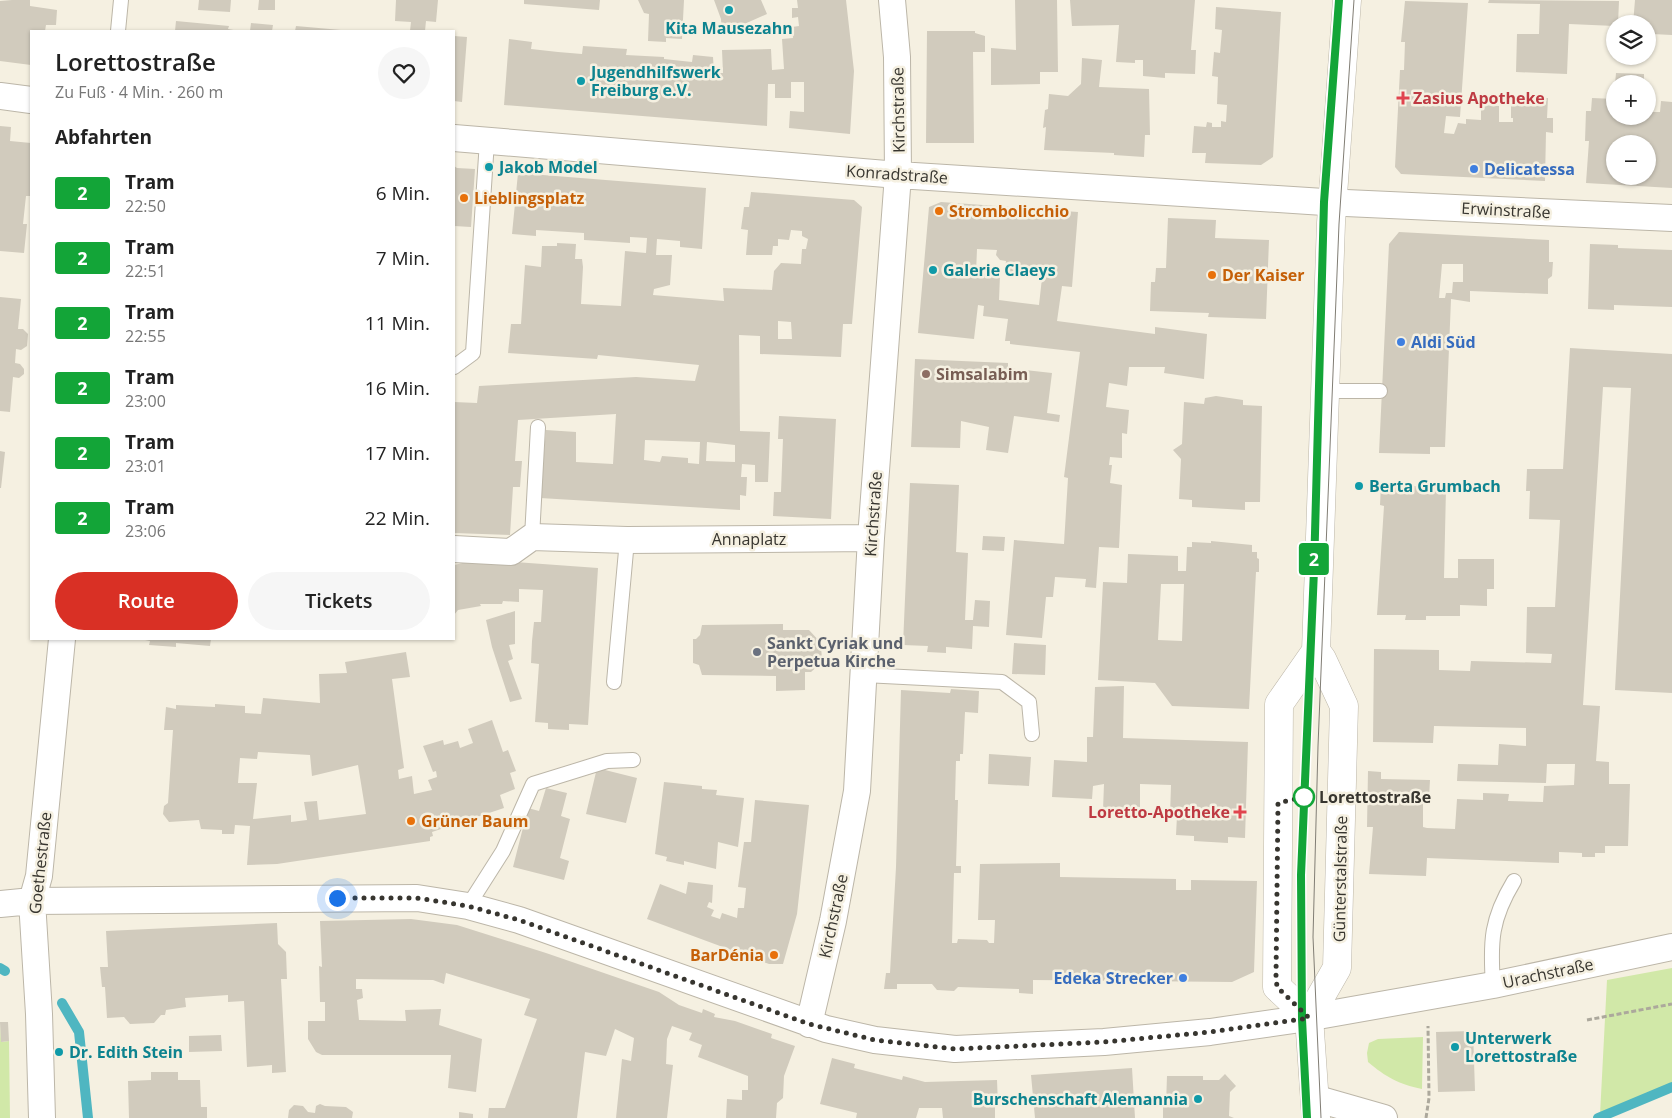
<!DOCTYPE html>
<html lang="de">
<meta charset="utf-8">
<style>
body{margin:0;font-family:"Open Sans",sans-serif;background:#f6f6f6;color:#222;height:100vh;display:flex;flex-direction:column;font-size:19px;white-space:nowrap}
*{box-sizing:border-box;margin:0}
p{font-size:16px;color:#767676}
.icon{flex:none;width:28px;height:28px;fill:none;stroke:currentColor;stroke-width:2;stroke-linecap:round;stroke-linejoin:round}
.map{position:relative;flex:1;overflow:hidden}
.sheet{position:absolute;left:30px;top:30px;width:425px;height:610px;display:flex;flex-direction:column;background:#fff;border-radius:0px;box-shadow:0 1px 4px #0004}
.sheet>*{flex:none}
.badge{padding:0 10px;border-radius:4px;font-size:18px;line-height:32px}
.tools{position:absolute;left:1606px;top:15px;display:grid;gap:10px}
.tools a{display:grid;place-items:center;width:50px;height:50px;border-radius:50%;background:#fff;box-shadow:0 1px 4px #0004;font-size:25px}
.you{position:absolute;width:25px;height:25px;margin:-12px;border:4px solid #fff;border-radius:50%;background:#1a73e8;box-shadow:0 0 0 8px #1a73e833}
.map>.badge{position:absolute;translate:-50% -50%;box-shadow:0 0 0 2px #fff}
h2{padding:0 25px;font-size:19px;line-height:45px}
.round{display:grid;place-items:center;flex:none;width:52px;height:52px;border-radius:26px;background:#f6f6f6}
.overview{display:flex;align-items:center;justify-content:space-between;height:85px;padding:0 25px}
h1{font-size:24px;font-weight:600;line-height:38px}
.action{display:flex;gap:10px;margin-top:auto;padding:10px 25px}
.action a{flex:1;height:58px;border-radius:30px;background:#d93025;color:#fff;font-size:20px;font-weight:600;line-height:58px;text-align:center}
.action a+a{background:#f6f6f6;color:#222}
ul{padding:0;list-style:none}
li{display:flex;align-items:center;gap:15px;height:65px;padding:0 25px}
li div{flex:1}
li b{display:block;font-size:19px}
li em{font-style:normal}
li .badge{min-width:55px;font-weight:700;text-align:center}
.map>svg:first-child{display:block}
</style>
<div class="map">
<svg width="1672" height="1118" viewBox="0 0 1672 1118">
<rect width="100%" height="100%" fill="#f5f0e1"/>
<path fill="#d1e8a8" d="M1672 968V1088L1600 1115 1607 980Z
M0 1025 1 1042 9 1041 10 1118H0Z
M1423 1037 1422 1089C1398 1084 1386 1077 1368 1062L1367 1053 1369 1043 1378 1039Z"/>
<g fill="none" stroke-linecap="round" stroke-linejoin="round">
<path stroke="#4fb6c1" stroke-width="10" d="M0 968 5 971
M62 1003 79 1032 88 1118
M1598 1118 1672 1087"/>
</g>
<path fill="#d1cbbd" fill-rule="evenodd" d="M12 0H30V6L57 10 56 25H46L45 31H31V65L0 61V1Z
M199 0H231L230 12 198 10Z
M259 0H275V10H258Z
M396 0H438L436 22 426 21 425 31H410L411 22 395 21Z
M524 0H600L599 10 524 4Z
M638 0H684L682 39 666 38V42L648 41 649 14 644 13Z
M714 0H761L767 14 722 34 721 19Z
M797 0H846L854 71 850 134 789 128 790 111 804 112V82H791V98H775V84H768L767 126 504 105 509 39 532 42 531 49 558 52 582 54 583 46 627 49 626 55 664 57V59L692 62 693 55 713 57 714 73H723L722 50 771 49 772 70 784 69 782 39 793 38 792 27 799 26 798 17 792 18V8H798Z
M1015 0H1057L1058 72H1040V84L991 85V48L1016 50Z
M1070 0H1195L1191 50H1196L1195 74 1165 73V78L1143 76V60H1135V63L1116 62 1119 25 1072 26Z
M1489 0 1619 1 1618 24 1615 26 1569 24 1567 74 1516 72 1517 34H1539L1540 4 1488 3Z
M1635 0H1672V35L1652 34 1648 32V24H1633Z
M1405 1 1468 3 1460 117 1446 116 1444 133 1454 134 1458 123 1466 124V119L1481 120V105L1499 106V122H1513V118H1511V97L1548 98 1547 118H1553V133L1546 132 1545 181 1401 174 1395 167 1400 70H1404L1405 42H1401Z
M1216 7 1281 12 1273 157 1261 165 1205 163 1206 153H1192L1194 126 1206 127 1207 122 1212 123V127H1221V121L1226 122 1227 105 1217 104 1218 77 1212 76 1214 52 1220 53 1222 30 1215 29Z
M176 21 229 26 228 29 239 31H175Z
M251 23 273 25 272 31H250Z
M296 26 341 30V31H295Z
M927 31H975V33L985 36V52H973L974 143H926Z
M454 36 467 37 462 102 454 101Z
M1082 58 1102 60 1099 87 1149 89 1150 135H1145L1144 157 1114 155V153L1044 150 1046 127 1043 128 1045 110 1048 109 1049 94 1068 96 1081 84Z
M1616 73 1644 74V84H1615Z
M1592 98 1615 99V116H1648V112H1660L1661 101 1672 102V188L1586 183 1589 141H1585L1586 111H1591ZM1615 144H1648V176H1615Z
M0 126 11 127 10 141 31 143 30 196H26L23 224H27L24 253 0 251Z
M454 166 457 168 475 169 471 227 454 226Z
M518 173 706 188 702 249 680 247V241L657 239 656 255H672L670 285 654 289 653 295 724 301 723 288 772 290 774 271 781 263 801 264 802 249H806L808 239 802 236V231L791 230 789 240 778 239V246H773L772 255H746L748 230 741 229 744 207H749L751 192 854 200 862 207 852 324H843L841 357 760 354V336L739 335 740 431 770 432 768 482H755V465L742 464 741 477H747L746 496 740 495V510L540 498 546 430 576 432V462L613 464 616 414 518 420 515 461H522L520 487H513L510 535 454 533V402L477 403 479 386 636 377 695 381 699 365 598 355 597 359 508 353 511 324H521L525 265 541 267 542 246H557V243L576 244 575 259H582L583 267 581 304 621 306 625 251 646 253 647 238 630 237V243L584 240V233L536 230V236L512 234ZM778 321 791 322 792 339H778ZM645 440 700 442 699 464 688 463V458L662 456 660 462 644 460ZM707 442 735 445V462L706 461Z
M941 202 1078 212 1072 287 1062 286 1057 321 1155 334V327L1207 334 1204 379 1164 373 1165 367H1129L1127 386 1109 383 1106 407 1129 410 1127 434 1122 433V458L1110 457 1109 465H1112L1110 483 1122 485 1119 548 1099 547 1096 588 1085 587 1086 579 1055 577 1053 597H1046L1042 638 1006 635 1014 540 1064 544 1068 478 1064 477 1080 352 1010 344V341H1005L1008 319 983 316 984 306 978 305 974 339 918 333 929 207ZM977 249 997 250 996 255 1000 260 1006 261 1005 271 1010 275 1030 276V269H1043L1039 305 999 300 1000 275 976 273Z
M1168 218 1216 220 1215 238 1269 240 1266 319 1208 317 1209 313 1150 311 1151 282H1155L1156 268H1166Z
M1399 232 1549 240V262H1553L1552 276 1548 279V294L1470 291V302L1451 299 1445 447H1430V454L1379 453 1389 244ZM1442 264H1463V282H1453L1452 293H1446L1445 298H1439Z
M1590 244 1618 245V248L1672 250V307L1614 305V310L1588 309Z
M0 297 21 299 18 329H23L28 334 27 346 21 350 16 349 15 363 20 364 24 369V374L19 378 13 377 10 412 0 411Z
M1570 348 1672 354V693L1615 690 1631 388 1603 387 1583 705 1600 706 1596 761 1609 762V784H1630L1628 846H1605V853H1595V857H1582V853L1559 852V863L1427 858 1426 876 1369 874 1373 827H1367L1368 771 1381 772V779L1430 780 1429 798H1423V827L1427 828 1455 829 1457 799 1483 800V793L1509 794 1508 801 1543 802 1544 786 1574 785 1575 764H1547L1546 783 1457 781 1458 764 1498 765 1499 744 1526 746V728L1434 726 1433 743 1373 742 1374 649 1439 650V670L1470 671 1471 661 1551 663 1552 654 1526 653 1527 607H1555L1560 520 1529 519 1530 491H1526L1527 469H1563Z
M915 359 1008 363V368L1052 373 1047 413 1060 415 1059 422 1014 416 1008 453 986 450 989 427 961 421 960 448 911 447Z
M1216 396 1243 400V405L1262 406 1260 502H1245V510L1192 507V500L1179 499 1181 459 1173 450 1182 444 1184 402 1204 404 1205 398Z
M779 416 836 419 831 519 773 516 774 492H781L783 439H778Z
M0 451 5 452 1 488H0Z
M910 483 959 485 956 552 968 553 965 620H973L975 600 990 601 989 627 973 626 972 649 946 647V653L927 652 928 646 903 645Z
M1381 484 1446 488 1444 578H1458V559H1494V589H1487V606L1460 605V616H1426V620H1405L1406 615H1377L1384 506 1380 505Z
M983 536 1005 537 1004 551 982 550Z
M1211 541 1252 545V552H1257V558L1259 559V572H1256L1249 709 1172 706 1155 683 1098 680 1103 582 1127 583 1128 554 1178 556V571H1186L1187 547H1192V542L1211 543ZM1161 584H1184L1182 641 1158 640Z
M471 559 598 568 588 725 569 724V730L548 729V723L535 722 539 664 531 663 532 641 534 622H541L543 590 519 589V602L503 601 502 604H480L481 606 458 610 454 615V565L471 561Z
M515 611V644L509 645 513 659 508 661 522 699 510 702 492 647 486 620Z
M783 624V630H809L821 643 822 662 811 672H805V690L776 691V676L702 675 699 665 693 663V639H696L700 635 702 625Z
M140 639H211L210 646 176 643V647L149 645 150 641Z
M1014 643 1046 645 1045 675 1012 674Z
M406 652 410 677 392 679 404 768 398 770 399 779 412 776 414 794 432 790 428 780 437 777 436 771 433 772 423 746 443 740 444 745 458 741 460 748 473 743 468 729 492 720 503 752 508 750 516 771 510 773 515 789 500 795 504 808 432 832 433 836 430 837V841L277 864 247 865 250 826 235 825 234 834H222V830L201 829 199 820 169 822 163 814 164 806 168 803 173 730H164L166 707 176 709V705L215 707V704L245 706V713L261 714 263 698 320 703 319 674 347 673 345 662ZM258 752 310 755 312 776 358 765 366 814 319 820 317 801 304 802 307 820 291 822V815L253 819 257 783H238L240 758 257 759Z
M1124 686 1123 738 1248 742 1245 838 1228 837V843L1194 841V836L1176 835 1177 816H1170L1171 785 1140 784V810H1103L1104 784 1093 786 1092 799 1052 797 1054 760 1087 762V737H1093L1095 687Z
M951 689 979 691 978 713 965 712 963 754H960V761H956L955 800H958L956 866H961V873H954L952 943H957L958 939 987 940 989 943H994L995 920H978L980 864 1060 863V877L1176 879V890H1191V880L1257 881 1254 972 1232 982 1033 980V994L1019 993V989L958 987 954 991 937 990 932 984H897V989H884L886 973H890L896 867 901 690 950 693Z
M989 754 1031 757 1029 786 988 784Z
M597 768 637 778 626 823 586 814Z
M664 782 702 786V789L717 790 716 795 744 798 738 847 718 842 716 869 684 861V865L666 861 667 857 655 854Z
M546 788 567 793 561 816 570 819 560 858 569 861 564 880 513 867 528 808 539 811Z
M755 800 809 805 797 914 783 964H769L647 919 660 884 686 894 688 882 713 885 712 903 709 902 707 907 714 910 711 916 720 919 722 913 737 918 738 908H744L746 888 738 887 744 842H751Z
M411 919 457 925 546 953 659 992 679 1005 702 1013 703 1009 715 1014 714 1017 735 1021 772 1034 771 1038 795 1046 784 1076 783 1098 777 1103 776 1118H726L727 1099 742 1100V1090H748V1076L698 1057 702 1045 689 1040 692 1033 672 1026 667 1039 666 1064 673 1065 667 1118H616L622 1059 631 1061 634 1038 615 1029 606 1056 585 1052 577 1118H488L489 1108H505L537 1019 524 1015 530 999 446 973 444 984 433 980 356 979V989H362L363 998 357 1000 359 1020 406 1021 405 1010 441 1009 439 1025 482 1039 476 1092 448 1088 451 1055H322L316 1052 308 1039V1021H325V1002H320L319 966 322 967 320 921Z
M277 923 278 944 286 952 287 979H281L286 1072 272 1073V1065L247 1067 244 1001 228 1002V995L185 998 186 1007 166 1010 165 1015H161L154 1023 130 1024 124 1017 107 1018 105 987H102L100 967H108L106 931Z
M0 1022H8L9 1041 1 1042Z
M1473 1031 1475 1091 1438 1092 1436 1032Z
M221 1035 222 1051 189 1052V1036Z
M832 1058 855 1064 854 1068 902 1080 903 1076 925 1082 997 1080 998 1106H995V1118H943L942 1108H919L916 1118H856L857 1113 820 1104Z
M1132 1068 1135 1118H1035L1031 1075Z
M151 1072H178V1080H200L201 1107H207V1118H129L128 1081 151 1080Z
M1225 1074 1236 1086 1230 1092 1229 1116 1234 1118H1163V1105H1166L1167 1076H1203V1080H1219Z
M320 1104 325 1106 346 1107 353 1112 352 1118H288L289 1110 294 1105 303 1106 308 1112 315 1113 316 1106Z
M459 1112 473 1114V1118H459Z"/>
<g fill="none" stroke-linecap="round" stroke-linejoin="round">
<defs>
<path id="service" d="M118 31 121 0
M454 367 473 353 487 141
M1324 391H1380
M532 537 538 427
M864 675 1002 682 1029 702 1032 734
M614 682 627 540
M468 906 503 851 533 784 607 761 633 760
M1493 985C1490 941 1491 919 1514 881"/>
<path id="minor" d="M0 96 31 100
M454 138 898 175 1324 202 1672 218
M454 549 511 552 532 537 627 540 871 538
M0 904 32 901 417 898 468 906 519 920 826 1029 875 1040 955 1049 1104 1042 1210 1032 1301 1019 1493 985 1672 947
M809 1024 833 921 857 791 871 538 898 175 897 57 892 0
M1314 1098 1384 1118
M42 1118 39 1014 32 901 39 876 62 639"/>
<path id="secondary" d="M1309 1017 1277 987 1279 704 1316 651 1331 223 1347 0
M1316 1118 1309 1017 1337 968 1344 706 1322 659 1316 651"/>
</defs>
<use href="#service" stroke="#bcb6a8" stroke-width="16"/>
<use href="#minor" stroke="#bcb6a8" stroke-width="28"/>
<use href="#secondary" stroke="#bcb6a8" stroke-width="29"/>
<path stroke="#aca89c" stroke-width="3" stroke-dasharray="5 2.5" stroke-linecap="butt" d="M1587 1020 1672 1004
M1426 1118 1429 1098 1428 1026"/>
<use href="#service" stroke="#fff" stroke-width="14"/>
<use href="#minor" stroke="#fff" stroke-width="26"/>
<use href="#secondary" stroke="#fff" stroke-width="28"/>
<path stroke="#817d74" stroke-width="1" d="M1307 1118 1301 1019V875L1314 570 1324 202 1339 0
M1321 1118 1313 937 1318 746 1339 224 1354 0"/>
</g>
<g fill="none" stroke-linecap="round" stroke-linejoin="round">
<defs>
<path id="line" d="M1307 1118 1302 1019 1301 875 1314 570 1324 202 1339 0"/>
</defs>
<use href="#line" stroke="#fff" stroke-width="11"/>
<use href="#line" stroke="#13a538" stroke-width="8"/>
<path stroke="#37352f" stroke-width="5" stroke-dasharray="0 9" d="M337 898H417L468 906 519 920 809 1024 875 1040 955 1049 1104 1042 1210 1032 1309 1018 1277 987 1276 976 1278 803 1304 797"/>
</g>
<g fill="#0f9aa8" stroke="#f5f0e1" stroke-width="2">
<circle cx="729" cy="10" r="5"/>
<circle cx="581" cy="81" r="5"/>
<circle cx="489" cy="167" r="5"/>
<circle cx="933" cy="270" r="5"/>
<circle cx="1359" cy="486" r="5"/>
<circle cx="1455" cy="1047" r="5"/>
<circle cx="59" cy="1052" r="5"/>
<circle cx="1198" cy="1099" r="5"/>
</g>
<g fill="#e0444e" stroke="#f5f0e1" stroke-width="2">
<path d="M1400.5 90.5h5v5h5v5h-5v5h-5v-5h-5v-5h5z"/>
<path d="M1237.5 804.5h5v5h5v5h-5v5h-5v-5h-5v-5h5z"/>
</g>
<g fill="#3f7fe0" stroke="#f5f0e1" stroke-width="2">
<circle cx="1474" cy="169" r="5"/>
<circle cx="1401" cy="342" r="5"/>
<circle cx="1183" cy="978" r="5"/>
</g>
<g fill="#e8710a" stroke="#f5f0e1" stroke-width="2">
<circle cx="464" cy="198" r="5"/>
<circle cx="939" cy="211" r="5"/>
<circle cx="1212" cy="275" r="5"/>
<circle cx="411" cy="821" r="5"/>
<circle cx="774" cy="955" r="5"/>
</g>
<circle fill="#8d6e63" stroke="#f5f0e1" stroke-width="2" cx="926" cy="374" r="5"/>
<circle fill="#6b7280" stroke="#f5f0e1" stroke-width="2" cx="757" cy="652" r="5"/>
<circle fill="#fff" stroke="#13a538" stroke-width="2.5" cx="1304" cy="797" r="10"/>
<g text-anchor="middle" stroke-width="5" stroke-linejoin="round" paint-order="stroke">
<g font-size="16" font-weight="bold" fill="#0d838f" stroke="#f5f0e1" text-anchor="start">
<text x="729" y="34" text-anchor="middle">Kita Mausezahn</text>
<text x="591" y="78">Jugendhilfswerk<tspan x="591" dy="18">Freiburg e.V.</tspan></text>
<text x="499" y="173">Jakob Model</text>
<text x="943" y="276">Galerie Claeys</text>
<text x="1369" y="492">Berta Grumbach</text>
<text x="1465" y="1044">Unterwerk<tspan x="1465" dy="18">Lorettostraße</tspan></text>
<text x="69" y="1058">Dr. Edith Stein</text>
<text x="1188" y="1105" text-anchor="end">Burschenschaft Alemannia</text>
</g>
<g font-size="16" font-weight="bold" fill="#be3a42" stroke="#f5f0e1" text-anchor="start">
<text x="1413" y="104">Zasius Apotheke</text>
<text x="1230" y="818" text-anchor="end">Loretto-Apotheke</text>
</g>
<g font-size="16" fill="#37352f" stroke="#f5f0e1">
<text transform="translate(898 110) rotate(-91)" y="6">Kirchstraße</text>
<text transform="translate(897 174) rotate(4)" y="6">Konradstraße</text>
<text transform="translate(1506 210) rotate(3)" y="6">Erwinstraße</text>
<text transform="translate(873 514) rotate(-86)" y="6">Kirchstraße</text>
<text x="749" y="545">Annaplatz</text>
<text transform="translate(40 863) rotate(-84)" y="6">Goethestraße</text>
<text transform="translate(1340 879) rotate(-89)" y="6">Günterstalstraße</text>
<text transform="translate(833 916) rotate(-78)" y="6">Kirchstraße</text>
<text transform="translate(1548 973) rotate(-12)" y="6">Urachstraße</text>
</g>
<g font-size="16" font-weight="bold" fill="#366cbe" stroke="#f5f0e1" text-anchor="start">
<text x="1484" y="175">Delicatessa</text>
<text x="1411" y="348">Aldi Süd</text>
<text x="1173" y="984" text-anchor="end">Edeka Strecker</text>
</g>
<g font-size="16" font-weight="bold" fill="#c56008" stroke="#f5f0e1" text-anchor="start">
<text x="474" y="204">Lieblingsplatz</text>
<text x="949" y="217">Strombolicchio</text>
<text x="1222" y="281">Der Kaiser</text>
<text x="421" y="827">Grüner Baum</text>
<text x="764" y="961" text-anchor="end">BarDénia</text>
</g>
<g font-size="16" font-weight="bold" fill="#785e54" stroke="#f5f0e1" text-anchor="start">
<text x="936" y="380">Simsalabim</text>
</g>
<g font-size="16" font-weight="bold" fill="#5b616d" stroke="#f5f0e1" text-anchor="start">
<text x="767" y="649">Sankt Cyriak und<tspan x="767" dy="18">Perpetua Kirche</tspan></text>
</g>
<g font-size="16" font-weight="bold" fill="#37352f" stroke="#f5f0e1" text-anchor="start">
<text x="1319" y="803">Lorettostraße</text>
</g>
</g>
</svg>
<div class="tools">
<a><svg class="icon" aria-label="layers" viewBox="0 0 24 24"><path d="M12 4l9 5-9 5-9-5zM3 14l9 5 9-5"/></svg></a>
<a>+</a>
<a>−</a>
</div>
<div class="you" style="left:337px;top:898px"></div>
<b class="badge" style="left:1314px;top:559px;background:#13a538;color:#fff">2</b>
<section class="sheet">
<div class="overview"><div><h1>Lorettostraße</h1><p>Zu Fuß · 4 Min. · 260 m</p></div><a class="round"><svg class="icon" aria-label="heart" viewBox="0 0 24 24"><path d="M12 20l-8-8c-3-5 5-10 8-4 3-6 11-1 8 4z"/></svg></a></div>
<h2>Abfahrten</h2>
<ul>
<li><span class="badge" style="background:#13a538;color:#fff">2</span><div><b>Tram</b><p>22:50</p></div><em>6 Min.</em></li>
<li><span class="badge" style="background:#13a538;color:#fff">2</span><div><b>Tram</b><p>22:51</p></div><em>7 Min.</em></li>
<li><span class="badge" style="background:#13a538;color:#fff">2</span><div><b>Tram</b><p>22:55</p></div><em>11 Min.</em></li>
<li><span class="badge" style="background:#13a538;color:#fff">2</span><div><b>Tram</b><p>23:00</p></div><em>16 Min.</em></li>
<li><span class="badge" style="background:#13a538;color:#fff">2</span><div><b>Tram</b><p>23:01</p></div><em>17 Min.</em></li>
<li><span class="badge" style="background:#13a538;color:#fff">2</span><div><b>Tram</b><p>23:06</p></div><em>22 Min.</em></li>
</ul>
<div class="action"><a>Route</a><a>Tickets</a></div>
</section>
</div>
